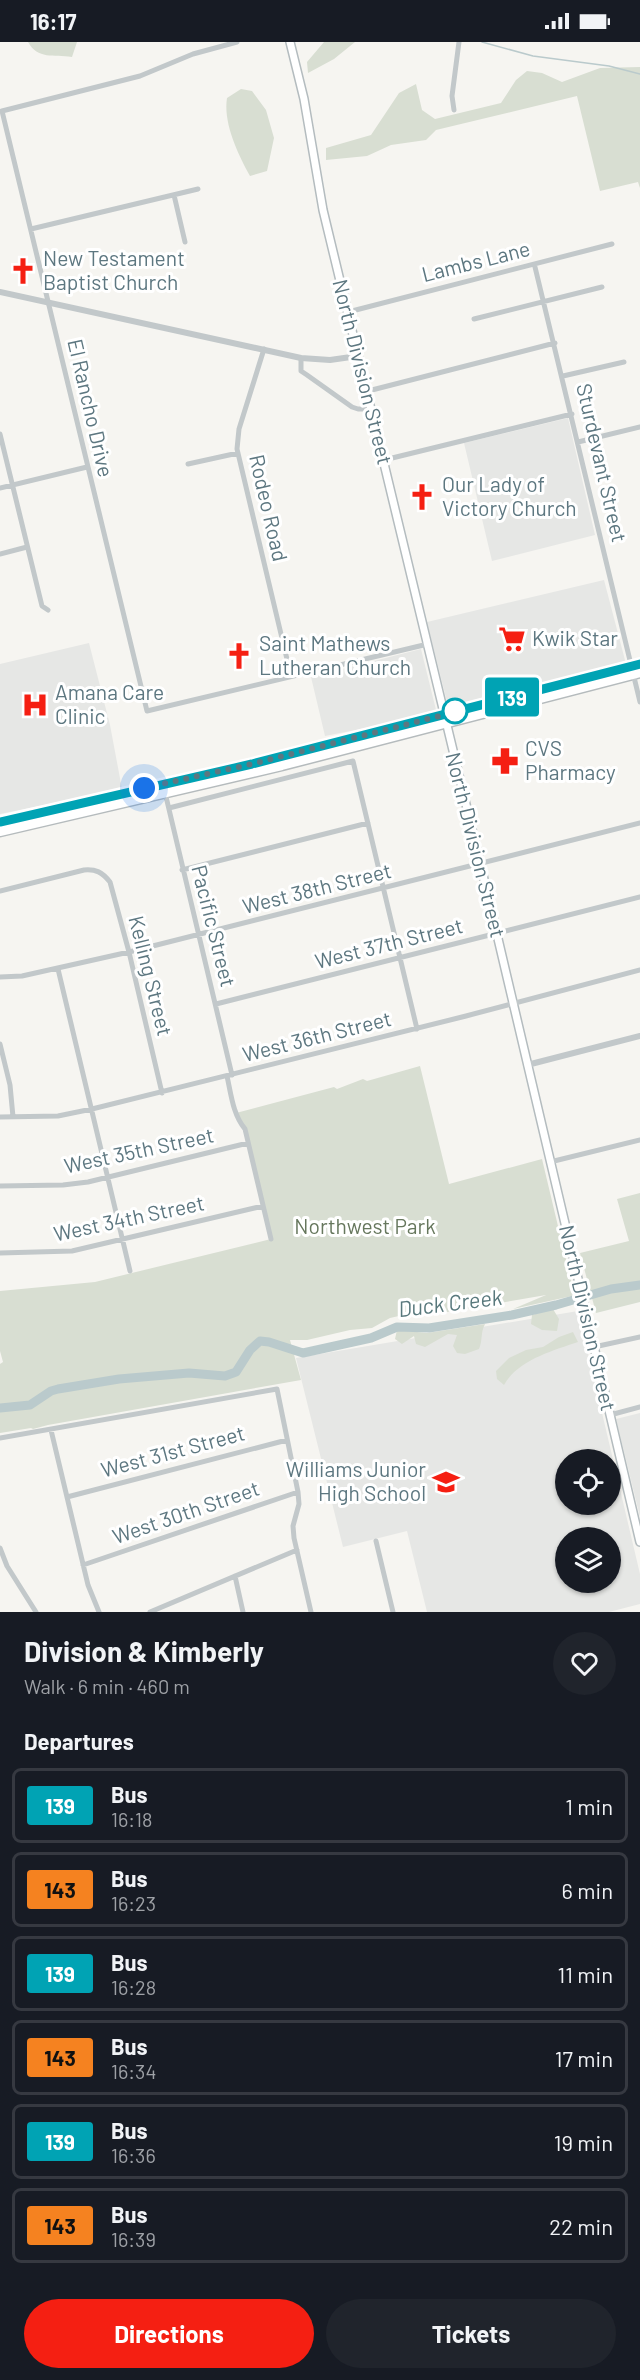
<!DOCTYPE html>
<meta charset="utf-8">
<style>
body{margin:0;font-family:Barlow,sans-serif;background:#20242c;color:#f1f3f6;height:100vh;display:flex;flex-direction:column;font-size:22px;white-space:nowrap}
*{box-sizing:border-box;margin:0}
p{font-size:20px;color:#9ea1a6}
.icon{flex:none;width:33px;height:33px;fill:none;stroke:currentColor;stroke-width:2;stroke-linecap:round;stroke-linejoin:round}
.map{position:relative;height:1570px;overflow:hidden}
.drawer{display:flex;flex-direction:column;background:#171b24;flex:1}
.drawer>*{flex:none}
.badge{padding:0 12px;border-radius:4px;font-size:21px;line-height:39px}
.fabs{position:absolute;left:555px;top:1407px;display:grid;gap:12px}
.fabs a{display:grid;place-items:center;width:66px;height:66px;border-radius:50%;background:#171b24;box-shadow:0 2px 4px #0004;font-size:30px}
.you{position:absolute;width:30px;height:30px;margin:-15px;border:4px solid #fff;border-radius:50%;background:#1a73e8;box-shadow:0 0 0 9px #1a73e833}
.map>.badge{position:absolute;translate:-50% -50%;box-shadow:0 0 0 3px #fff}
h2{padding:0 24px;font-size:22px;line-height:54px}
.round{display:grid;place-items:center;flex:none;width:63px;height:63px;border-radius:32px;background:#20242c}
.overview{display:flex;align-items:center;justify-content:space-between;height:102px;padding:0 24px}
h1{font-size:28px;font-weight:700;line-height:45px}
.primary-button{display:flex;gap:12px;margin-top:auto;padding:12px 24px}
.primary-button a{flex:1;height:69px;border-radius:36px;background:#f51f12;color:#fff;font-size:24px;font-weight:700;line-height:69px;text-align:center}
.primary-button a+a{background:#20242c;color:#f1f3f6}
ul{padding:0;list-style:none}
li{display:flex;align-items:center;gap:18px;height:75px;margin:0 12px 9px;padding:0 12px;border:3px solid #363941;border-radius:9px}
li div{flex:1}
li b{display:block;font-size:22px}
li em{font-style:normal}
li .badge{min-width:66px;font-weight:700;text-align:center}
.status{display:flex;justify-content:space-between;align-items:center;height:42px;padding:0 30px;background:#171b24;direction:ltr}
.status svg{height:16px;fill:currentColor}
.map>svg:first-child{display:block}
</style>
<div class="status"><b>16:17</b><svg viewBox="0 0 49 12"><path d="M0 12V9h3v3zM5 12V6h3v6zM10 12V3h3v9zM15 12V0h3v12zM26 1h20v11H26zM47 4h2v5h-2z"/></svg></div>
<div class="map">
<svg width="640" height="1570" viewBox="0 0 640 1570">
<rect width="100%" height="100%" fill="#f6f5f1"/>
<path fill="#e6e7e5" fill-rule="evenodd" d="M568 376 595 493 492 519 464 401Z
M604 538 626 622 449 668 427 580Z
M89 601 110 683 122 747 0 772V622Z
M421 607 437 672 325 694 311 635Z
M578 1269 640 1532V1562L609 1570H427L407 1489 343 1505 296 1316ZM566 1418H610V1462H566ZM566 1496H610V1540H566Z
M640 1371V1475L616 1377Z"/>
<path fill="#d8ded2" d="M28 0H77L72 15C53 12 38 18 28 0Z
M324 0H355L334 17 308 31 307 20Z
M640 25V146L638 140 600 149 577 54 436 88 426 98 391 103 367 114 326 118V106L371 93 399 51 416 42 422 68 435 77 501 61 516 38 527 29 542 31 562 40 600 26Z
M241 47 252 49 266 68 274 96 267 129 250 134C238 112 223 81 227 56Z
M420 1024 449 1142 542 1117 573 1247 572 1254 513 1267 546 1253 447 1270 421 1269 390 1276 372 1286 350 1288 307 1298H290L301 1338 48 1383 33 1387 31 1386 0 1391V1322L3 1320 0 1309V1249L95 1240 271 1197 245 1088 236 1071 334 1045 337 1047 363 1037 367 1039Z
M640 1151V1260L596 1271 580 1211 629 1199 617 1157Z
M553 1267 559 1277 557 1289 542 1288 531 1282 532 1273Z
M485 1282C480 1292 483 1298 479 1307L465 1312 457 1311 453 1304 457 1293 448 1292 425 1305 416 1302 414 1294 402 1302 395 1297 397 1288 427 1291Z
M573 1290 578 1300C552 1309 518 1318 504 1343L497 1337 496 1329 509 1316 526 1308 543 1305 559 1295Z"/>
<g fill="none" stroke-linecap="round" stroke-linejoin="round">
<path stroke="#bacacc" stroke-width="1.5" d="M482 0 533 14 609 24 640 32"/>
<path stroke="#bacacc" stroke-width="9" d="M0 1366 30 1363 51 1349 58 1347 119 1337 189 1331 225 1334 236 1330 250 1308 260 1299 269 1300 303 1311 371 1296 397 1285 429 1286 512 1273 556 1263 611 1247 640 1243"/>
<defs>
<path id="secondary" d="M290 0 304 57 323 168 483 833 640 1500"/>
<path id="primary" d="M0 780 252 722 640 622
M0 790 282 724 640 631"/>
</defs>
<use href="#secondary" stroke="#b4bcbf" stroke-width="10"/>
<use href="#primary" stroke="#b5bbbd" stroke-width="11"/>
<path stroke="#c2c8ca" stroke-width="5" d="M237 0 193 12 140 34 2 69 147 669 428 602
M454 68 452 54 459 0
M174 153 185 200
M31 187 198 147
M535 225 640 660
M348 270 612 202
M474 277 602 245
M264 307 239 387 237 407 291 634
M301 316V329L307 333 352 365 358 367H372
M563 334 624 320
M368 349 555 301
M0 392 42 564 48 568
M578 400 640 385
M384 418 572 372
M188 422 238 411
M0 446 87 425
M0 512 27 505
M163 742 232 1033
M169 766 353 719 417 987
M182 828 368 781
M0 849 84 828C96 827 102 830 110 840L129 910 162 1051
M58 927 130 1229
M0 935 22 934 129 910 640 781
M216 962 640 855
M0 1002 10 1043 13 1075
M227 1034C231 1052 233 1073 245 1087L271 1197
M0 1075 58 1074 92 1067 466 974 640 928
M550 1120 640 1098
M0 1144 63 1143 88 1140 248 1101
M0 1211 72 1209 263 1164
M594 1305 640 1295
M610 1373 640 1365
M51 1388 88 1543 99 1570
M0 1396 277 1347 298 1450 299 1462 293 1484 294 1496 311 1570
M67 1455 287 1398
M376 1499 393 1570
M0 1506 7 1524 36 1570
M83 1523 298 1450
M235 1534 243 1570
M150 1570 297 1508"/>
<path stroke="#c2c8ca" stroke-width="6" d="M0 250 301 316 330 318 358 314
M527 1023 640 994"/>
<use href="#secondary" stroke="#fff" stroke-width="7"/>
<use href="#primary" stroke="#fff" stroke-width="8"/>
</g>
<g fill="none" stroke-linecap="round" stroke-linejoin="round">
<defs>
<path id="line" d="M0 780 252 722 640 622"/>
</defs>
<use href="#line" stroke="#fff" stroke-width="14"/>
<use href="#line" stroke="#00a3b4" stroke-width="9"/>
<path stroke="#5d7780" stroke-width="6" stroke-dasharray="0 10.8" d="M144 746 252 722 459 669H455"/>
</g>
<defs>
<symbol id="church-bare" viewBox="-9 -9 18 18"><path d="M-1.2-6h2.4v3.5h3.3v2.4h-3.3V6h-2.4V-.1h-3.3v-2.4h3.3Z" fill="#f51f12" stroke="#fff" stroke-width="2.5" paint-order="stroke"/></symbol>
<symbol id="supermarket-bare" viewBox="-9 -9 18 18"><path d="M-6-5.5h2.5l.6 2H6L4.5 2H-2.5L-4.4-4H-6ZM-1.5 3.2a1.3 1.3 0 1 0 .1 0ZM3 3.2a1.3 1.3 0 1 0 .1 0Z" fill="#f51f12" stroke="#fff" stroke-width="2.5" paint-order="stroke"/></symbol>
<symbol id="hospital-bare" viewBox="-9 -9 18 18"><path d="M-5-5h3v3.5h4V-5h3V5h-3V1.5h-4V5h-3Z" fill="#f51f12" stroke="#fff" stroke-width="2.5" paint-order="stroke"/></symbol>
<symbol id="pharmacy-bare" viewBox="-9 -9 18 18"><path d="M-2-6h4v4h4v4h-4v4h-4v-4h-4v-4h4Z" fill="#f51f12" stroke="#fff" stroke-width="2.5" paint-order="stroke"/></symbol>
<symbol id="school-bare" viewBox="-9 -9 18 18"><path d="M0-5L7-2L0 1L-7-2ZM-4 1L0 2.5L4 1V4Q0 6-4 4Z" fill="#f51f12" stroke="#fff" stroke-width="2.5" paint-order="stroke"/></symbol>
</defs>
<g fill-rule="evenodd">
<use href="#church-bare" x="4" y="210" width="38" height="38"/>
<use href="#church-bare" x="403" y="436" width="38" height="38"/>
<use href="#supermarket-bare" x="493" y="578" width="38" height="38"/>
<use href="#church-bare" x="220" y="595" width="38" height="38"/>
<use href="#hospital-bare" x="16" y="644" width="38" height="38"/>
<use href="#pharmacy-bare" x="486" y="700" width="38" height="38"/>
<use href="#school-bare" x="427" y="1421" width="38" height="38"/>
</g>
<circle fill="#fff" stroke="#00a3b4" stroke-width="3" cx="455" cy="669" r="12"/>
<g text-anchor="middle" stroke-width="6" stroke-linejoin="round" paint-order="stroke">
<g font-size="21" fill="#5d7780" stroke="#fff" text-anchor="start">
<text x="43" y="224">New Testament<tspan x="43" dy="24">Baptist Church</tspan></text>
<text x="442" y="450">Our Lady of<tspan x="442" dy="24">Victory Church</tspan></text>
<text x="532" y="604">Kwik Star</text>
<text x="259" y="609">Saint Mathews<tspan x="259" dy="24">Lutheran Church</tspan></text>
<text x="55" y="658">Amana Care<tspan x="55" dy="24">Clinic</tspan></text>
<text x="525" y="714">CVS<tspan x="525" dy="24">Pharmacy</tspan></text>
<text x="426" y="1435" text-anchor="end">Williams Junior<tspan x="426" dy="24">High School</tspan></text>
</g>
<g font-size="21" fill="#5d7780" stroke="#fff">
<text transform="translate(476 220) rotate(-14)" y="7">Lambs Lane</text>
<text transform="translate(362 330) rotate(76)" y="7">North Division Street</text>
<text transform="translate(90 366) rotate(77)" y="7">El Rancho Drive</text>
<text transform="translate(601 421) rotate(77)" y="7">Sturdevant Street</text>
<text transform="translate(268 466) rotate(77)" y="7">Rodeo Road</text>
<text transform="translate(475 803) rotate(76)" y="7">North Division Street</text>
<text transform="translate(317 847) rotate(-14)" y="7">West 38th Street</text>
<text transform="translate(213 884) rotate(76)" y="7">Pacific Street</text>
<text transform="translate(389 902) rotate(-14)" y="7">West 37th Street</text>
<text transform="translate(150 934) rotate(76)" y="7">Kelling Street</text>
<text transform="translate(317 995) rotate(-14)" y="7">West 36th Street</text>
<text transform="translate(139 1109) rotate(-12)" y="7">West 35th Street</text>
<text transform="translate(129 1177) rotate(-12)" y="7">West 34th Street</text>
<text transform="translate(587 1276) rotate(77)" y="7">North Division Street</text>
<text transform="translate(173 1410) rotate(-15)" y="7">West 31st Street</text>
<text transform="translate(186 1471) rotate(-19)" y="7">West 30th Street</text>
</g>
<g font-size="21" fill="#66775d" stroke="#fff">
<text x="365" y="1192">Northwest Park</text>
</g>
<g font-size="22" font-style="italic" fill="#58787c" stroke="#fff">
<text transform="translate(450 1261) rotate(-7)" y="8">Duck Creek</text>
</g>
</g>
</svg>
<div class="fabs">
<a><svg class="icon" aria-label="locate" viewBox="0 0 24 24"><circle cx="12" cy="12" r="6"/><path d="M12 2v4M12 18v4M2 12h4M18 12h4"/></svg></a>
<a><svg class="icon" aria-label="layers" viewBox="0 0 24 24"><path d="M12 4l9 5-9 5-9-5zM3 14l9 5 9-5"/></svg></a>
</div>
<div class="you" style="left:144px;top:746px"></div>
<b class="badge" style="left:512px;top:655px;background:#00a3b4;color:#fff">139</b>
</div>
<section class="drawer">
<div class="overview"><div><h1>Division &amp; Kimberly</h1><p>Walk · 6 min · 460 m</p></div><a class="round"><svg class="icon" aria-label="heart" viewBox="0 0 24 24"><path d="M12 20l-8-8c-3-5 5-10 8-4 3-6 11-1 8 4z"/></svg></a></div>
<h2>Departures</h2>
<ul>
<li><span class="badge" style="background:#00a3b4;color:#fff">139</span><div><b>Bus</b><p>16:18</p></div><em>1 min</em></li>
<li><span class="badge" style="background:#f58220;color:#111">143</span><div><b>Bus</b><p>16:23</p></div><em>6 min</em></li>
<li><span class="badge" style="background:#00a3b4;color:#fff">139</span><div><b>Bus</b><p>16:28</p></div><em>11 min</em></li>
<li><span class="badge" style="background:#f58220;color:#111">143</span><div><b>Bus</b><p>16:34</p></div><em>17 min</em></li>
<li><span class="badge" style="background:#00a3b4;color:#fff">139</span><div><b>Bus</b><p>16:36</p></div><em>19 min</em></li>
<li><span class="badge" style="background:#f58220;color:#111">143</span><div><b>Bus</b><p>16:39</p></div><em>22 min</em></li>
</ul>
<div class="primary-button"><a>Directions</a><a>Tickets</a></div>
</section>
